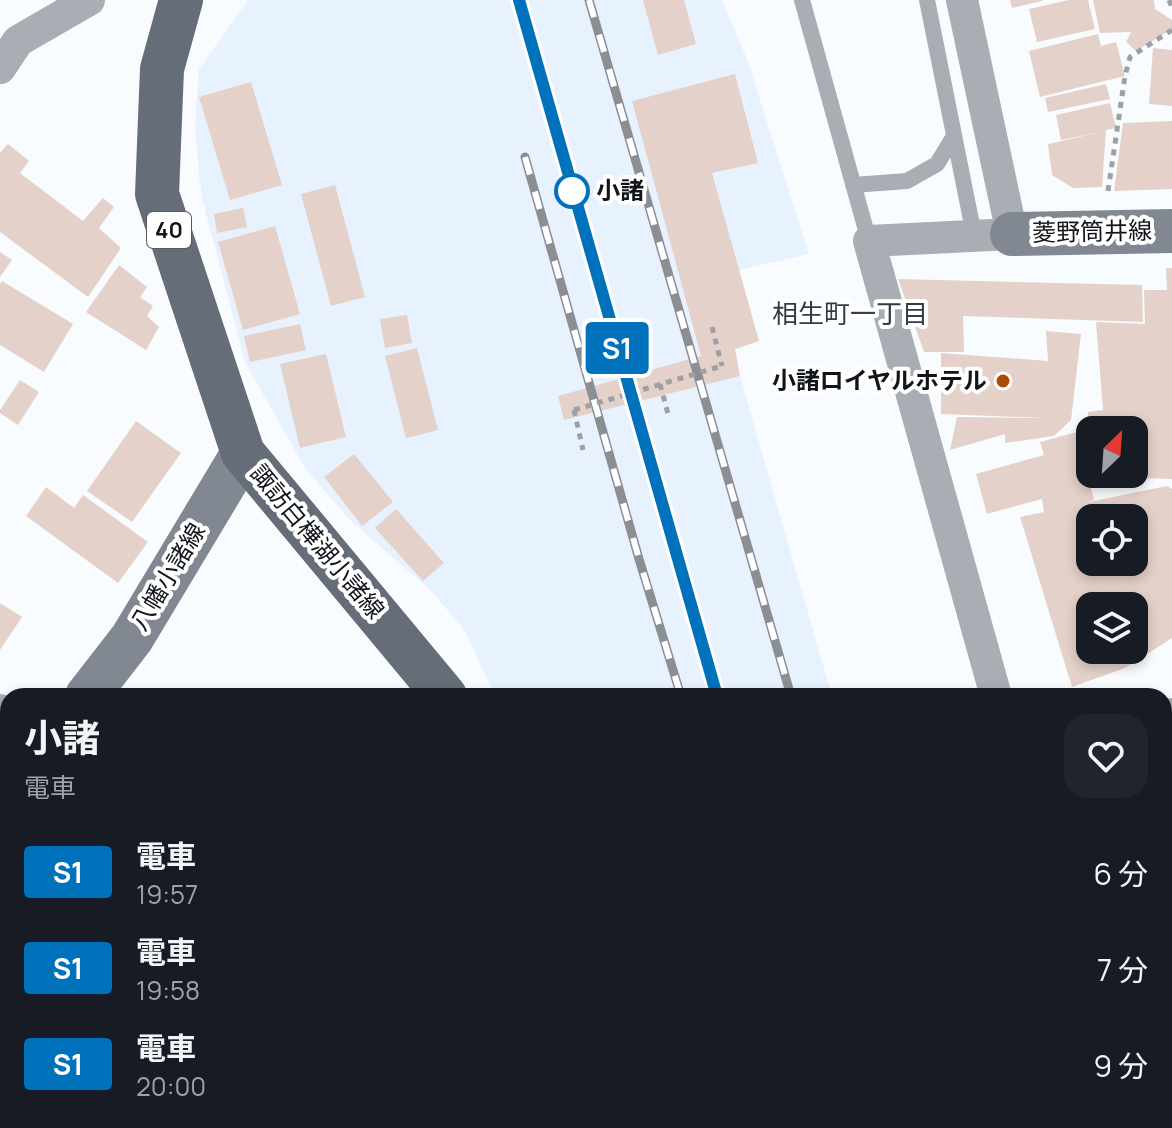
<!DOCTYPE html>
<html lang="ja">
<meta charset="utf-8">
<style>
body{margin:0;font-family:Manrope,"Noto Sans JP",sans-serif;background:#20242c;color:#f1f3f6;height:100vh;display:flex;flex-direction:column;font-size:30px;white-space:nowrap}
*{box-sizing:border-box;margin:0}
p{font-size:26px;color:#9ea1a6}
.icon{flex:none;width:44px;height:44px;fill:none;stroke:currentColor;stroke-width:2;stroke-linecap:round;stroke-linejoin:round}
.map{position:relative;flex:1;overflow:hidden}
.side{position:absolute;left:0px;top:688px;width:1172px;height:440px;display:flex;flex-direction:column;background:#171b24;border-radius:24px 24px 0 0;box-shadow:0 4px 12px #0003}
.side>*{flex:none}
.badge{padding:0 16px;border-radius:6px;font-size:28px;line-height:52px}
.needle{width:52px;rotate:25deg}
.controls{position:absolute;left:1076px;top:416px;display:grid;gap:16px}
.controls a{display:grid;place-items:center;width:72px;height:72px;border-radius:16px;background:#171b24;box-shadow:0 4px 12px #0003;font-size:40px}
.map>.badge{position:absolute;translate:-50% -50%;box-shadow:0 0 0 4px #fff}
.round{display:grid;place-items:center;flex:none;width:84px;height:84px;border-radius:24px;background:#20242c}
.head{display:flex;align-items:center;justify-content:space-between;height:136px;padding:0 24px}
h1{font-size:38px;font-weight:700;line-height:60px}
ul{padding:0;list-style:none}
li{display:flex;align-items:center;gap:24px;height:96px;padding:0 24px}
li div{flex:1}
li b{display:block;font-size:30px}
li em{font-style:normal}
li .badge{min-width:88px;font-weight:700;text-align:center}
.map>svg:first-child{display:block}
</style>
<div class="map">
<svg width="1172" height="1128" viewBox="0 0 1172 1128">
<rect width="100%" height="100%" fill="#f9fcff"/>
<path fill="#e8f2ff" d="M248 0H722L747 59 809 254 739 270 759 341 735 350 740 376 832 696H495L465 631 433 593 352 522 306 470 245 362 203 202 199 177 195 125 199 69Z
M732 1120H958L961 1128H736Z"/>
<path fill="#e4d1c9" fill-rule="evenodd" d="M643 0H684L696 44 658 55Z
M1010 0H1042V1L1012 8Z
M1069 0H1088L1095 29 1037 42 1029 9Z
M1093 0H1154L1155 9 1172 20V29L1136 51 1126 42 1131 32 1100 33Z
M1098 34 1101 46 1116 42 1125 76 1040 97 1029 51Z
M1153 48 1172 50V106L1149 104Z
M735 74 758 163 712 173 759 341 735 349 740 376 564 420 558 396 701 356 632 101Z
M251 82 282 185 230 200 199 97Z
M1106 84 1110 99 1048 112 1045 98Z
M1110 103 1116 128 1106 130 1102 187 1073 188 1052 175 1048 144 1101 132 1061 140 1056 115Z
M1172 121V189L1114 191 1123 123Z
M8 144 29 161 20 173 83 221 103 198 114 207 99 228 121 248 88 297 0 232V153Z
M335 185 365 297 331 306 301 194Z
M243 208 247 227 217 233 214 214Z
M275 226 300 314 243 330 218 242Z
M0 252 12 260 0 277Z
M119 265 147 287 140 297 153 306 147 316 159 327 146 350 86 312Z
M1166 268H1172V479L1104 477 1105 474H1134V430H1089L1088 412 1103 410 1096 322 1145 324 1144 290H1167Z
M898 279 1142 285 1143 322 963 316 964 352H924Z
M2 281 73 324 44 372 0 345V285Z
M407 315 412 343 385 348 380 319Z
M300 324 306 350 250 362 244 336Z
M1046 331 1081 334 1071 420 1054 436 1005 443V434L950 450 957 417 1046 418 941 414V353L1048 361Z
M417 348 438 430 406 438 385 356Z
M326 354 346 437 300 448 280 364Z
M20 380 39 392 18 425 0 413V410Z
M136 421 181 453 132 522 87 491Z
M1077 432 1094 500 1084 503 1167 486 1172 489V638L1125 668 1072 687 1020 517 1044 512 1042 499 987 514 976 474 1044 455 1040 442ZM1090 518H1134V562H1090ZM1090 606H1134V650H1090Z
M354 454 393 502 362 526 324 477Z
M46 487 74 508 83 495 148 542 118 583 26 516Z
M396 509 444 563 423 581 375 528Z
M0 603 22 617 0 650Z
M1172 747V826L1167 828 1164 819V749Z
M1172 832V893L1164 872V834Z
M1169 1083 1172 1085V1128H1144L1149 1120H1164V1093Z
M231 1120H249L260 1128H226Z
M338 1120H378L374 1128H356Z
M385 1120H449L468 1128H382Z
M515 1120H568L565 1128H512Z
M647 1120H669L673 1128H645L644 1122Z"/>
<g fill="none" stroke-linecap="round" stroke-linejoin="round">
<path stroke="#9da0a4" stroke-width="5" stroke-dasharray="6 6" stroke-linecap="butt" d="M1169 0 1172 7
M1108 191 1125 76 1130 57 1172 30
M712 327 722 366
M660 384 668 414
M574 410 583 450"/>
<path stroke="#a9adb4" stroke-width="16" d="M802 0 869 241
M927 0 972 225
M853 185 907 181 937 164 954 136"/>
<path stroke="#a9adb4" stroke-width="32" d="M962 0 1012 234 869 241 996 696
M0 68 18 41 89 0
M0 710 8 716
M1164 719 1172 714
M1164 1027 1172 1023
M1098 1120 1105 1128
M204 1128 209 1120"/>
<path stroke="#818891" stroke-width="44" d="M1012 234 1172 231
M87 696 132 638 243 453
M0 785 8 779"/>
<path stroke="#656d78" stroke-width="44" d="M181 0 162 69 157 194 243 453 445 696
M699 1120 703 1128"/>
<defs>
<path id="rail" d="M519 0 717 696
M589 0 791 696
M525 157 639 559 681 696
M806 1120 808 1128
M841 1120 843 1128
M915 1120 917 1128"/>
</defs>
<use href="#rail" stroke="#8b8e92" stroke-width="9"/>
<use href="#rail" stroke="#fff" stroke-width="6" stroke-dasharray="18" stroke-linecap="butt"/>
<path stroke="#9da0a4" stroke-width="5" stroke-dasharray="6 6" stroke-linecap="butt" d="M574 410 722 366"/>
</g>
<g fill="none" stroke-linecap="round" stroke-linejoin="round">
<defs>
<path id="line" d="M519 0 717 696"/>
</defs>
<use href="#line" stroke="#fff" stroke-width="18"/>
<use href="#line" stroke="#0072bc" stroke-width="12"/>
</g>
<circle fill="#fff" stroke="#0072bc" stroke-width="4" cx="572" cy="191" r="16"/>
<circle fill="#ac4a08" stroke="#fff" stroke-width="3" cx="1003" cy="381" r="8"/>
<g text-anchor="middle" stroke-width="8" stroke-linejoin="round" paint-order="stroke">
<rect fill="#fff" stroke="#585a5e" stroke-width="2" x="147" y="212" width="44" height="36" rx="6"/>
<g font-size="22" font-weight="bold" fill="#111419">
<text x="169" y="238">40</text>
</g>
<g font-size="24" font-weight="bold" fill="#111419" stroke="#fff" text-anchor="start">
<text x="596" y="199">小諸</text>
</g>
<g font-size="24" fill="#111419" stroke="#fff">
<text transform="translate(1092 232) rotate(-1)" y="8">菱野筒井線</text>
<text transform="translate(317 542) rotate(50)" y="8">諏訪白樺湖小諸線</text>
<text transform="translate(168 577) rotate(-59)" y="8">八幡小諸線</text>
</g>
<g font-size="24" font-weight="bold" fill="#111419" stroke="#fff" text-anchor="end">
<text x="987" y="389">小諸ロイヤルホテル</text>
</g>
<g font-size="26" fill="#323a46" stroke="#fff">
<text x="850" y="323">相生町一丁目</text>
</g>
</g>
</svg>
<div class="controls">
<a><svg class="needle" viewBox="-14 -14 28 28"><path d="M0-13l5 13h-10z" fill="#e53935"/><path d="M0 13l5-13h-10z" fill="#9ea1a6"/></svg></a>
<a><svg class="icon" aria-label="locate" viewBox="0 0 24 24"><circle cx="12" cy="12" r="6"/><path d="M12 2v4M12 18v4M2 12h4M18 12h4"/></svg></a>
<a><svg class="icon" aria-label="layers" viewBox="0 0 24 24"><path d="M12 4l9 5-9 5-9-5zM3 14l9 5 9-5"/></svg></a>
</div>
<b class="badge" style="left:617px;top:348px;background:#0072bc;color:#fff">S1</b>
<section class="side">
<div class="head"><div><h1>小諸</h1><p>電車</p></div><a class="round"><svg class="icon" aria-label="heart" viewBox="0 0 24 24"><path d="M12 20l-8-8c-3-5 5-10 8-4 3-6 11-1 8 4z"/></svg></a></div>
<ul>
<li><span class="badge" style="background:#0072bc;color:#fff">S1</span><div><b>電車</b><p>19:57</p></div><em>6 分</em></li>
<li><span class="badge" style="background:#0072bc;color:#fff">S1</span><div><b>電車</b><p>19:58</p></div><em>7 分</em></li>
<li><span class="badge" style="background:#0072bc;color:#fff">S1</span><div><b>電車</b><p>20:00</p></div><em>9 分</em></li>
</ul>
</section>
</div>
